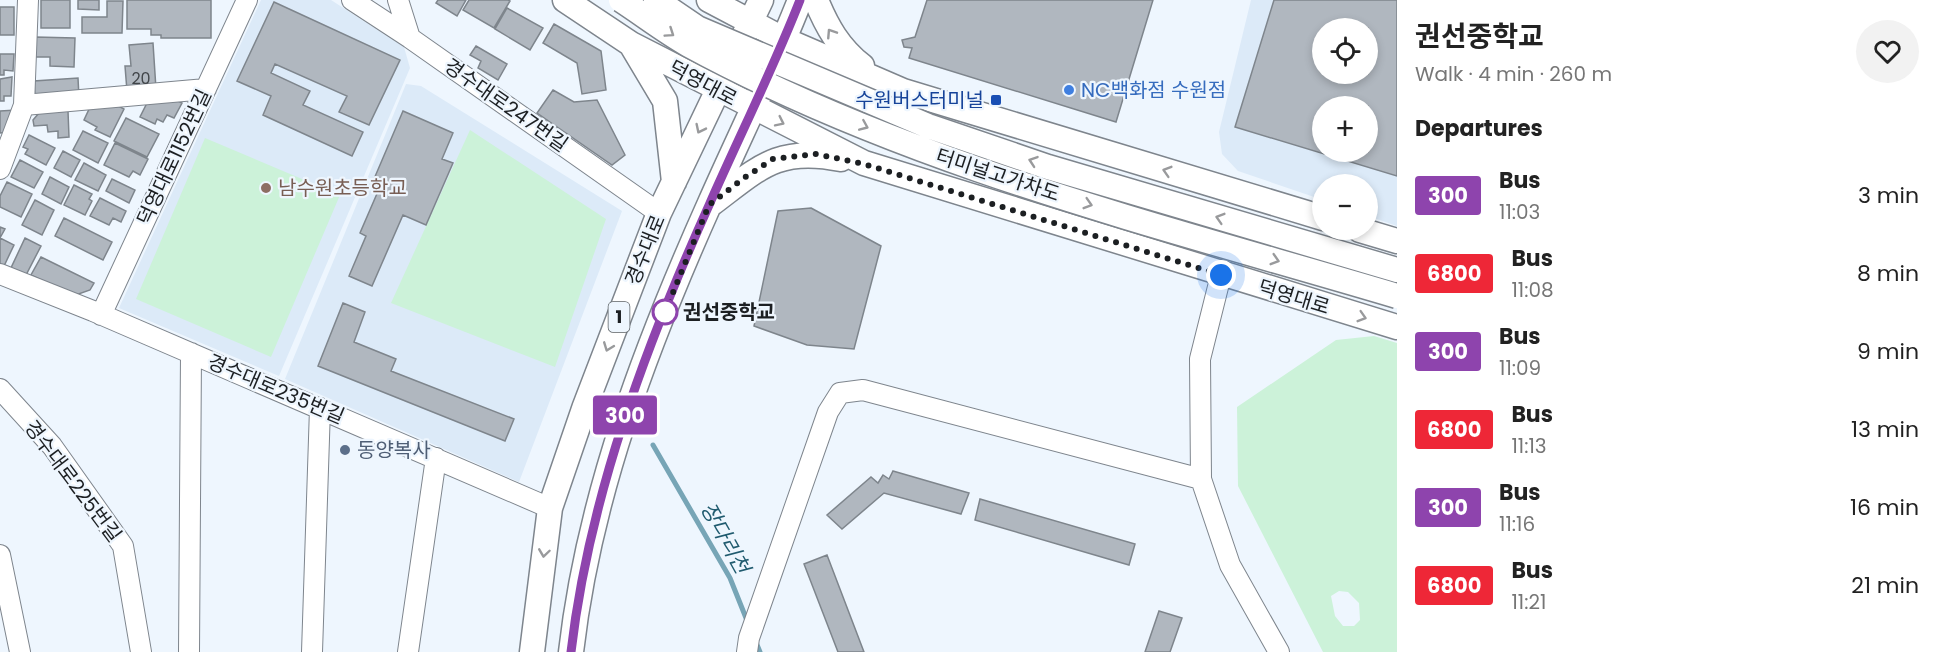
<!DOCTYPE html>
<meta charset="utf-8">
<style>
body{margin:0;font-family:Poppins,"Noto Sans KR",sans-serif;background:#f2f2f2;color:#222;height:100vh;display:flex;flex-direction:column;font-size:22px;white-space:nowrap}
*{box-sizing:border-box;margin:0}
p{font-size:20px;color:#767676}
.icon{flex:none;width:33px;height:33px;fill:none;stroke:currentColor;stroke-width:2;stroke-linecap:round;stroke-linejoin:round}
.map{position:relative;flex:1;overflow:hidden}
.sheet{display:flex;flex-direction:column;background:#fff;width:540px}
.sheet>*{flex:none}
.badge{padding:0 12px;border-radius:4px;font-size:21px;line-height:39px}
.buttons{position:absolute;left:1312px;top:18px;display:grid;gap:12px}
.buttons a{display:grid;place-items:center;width:66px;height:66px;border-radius:50%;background:#fff;box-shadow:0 3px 9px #0003;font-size:30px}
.you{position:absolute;width:30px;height:30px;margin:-15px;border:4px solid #fff;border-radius:50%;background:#1a73e8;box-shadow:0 0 0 9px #1a73e833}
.map>.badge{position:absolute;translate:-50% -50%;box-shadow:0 0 0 3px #fff}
h2{padding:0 18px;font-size:22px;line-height:54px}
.round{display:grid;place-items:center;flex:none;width:63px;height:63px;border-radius:32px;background:#f2f2f2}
.summary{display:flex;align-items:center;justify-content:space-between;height:102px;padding:0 18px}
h1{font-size:28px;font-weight:700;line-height:45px}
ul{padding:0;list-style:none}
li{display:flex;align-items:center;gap:18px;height:78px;padding:0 18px}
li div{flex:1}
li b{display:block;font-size:22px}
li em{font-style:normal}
li .badge{min-width:66px;font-weight:700;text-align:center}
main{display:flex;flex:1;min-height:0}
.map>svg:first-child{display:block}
</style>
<main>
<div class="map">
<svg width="1397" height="652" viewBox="0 0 1397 652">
<rect width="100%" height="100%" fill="#eef6fe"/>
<path fill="#dceaf8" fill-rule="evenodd" d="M261 0H331L404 47 410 68 279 376 119 308Z
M1251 0H1397V226L1368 216V184H1323V200L1238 171 1222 154 1219 132ZM1323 28H1368V74H1323ZM1323 106H1368V152H1323Z
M406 84 421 86 622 211 519 482 285 379Z"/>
<path fill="#ccf2d9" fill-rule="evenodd" d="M470 130 606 219 555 367 391 303Z
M205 138 340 195 271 357 136 299Z
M1374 336 1397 343V652H1323L1238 486 1237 407 1336 340ZM1339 591 1348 592 1359 603 1360 620 1354 626H1343L1335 616 1331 596Z"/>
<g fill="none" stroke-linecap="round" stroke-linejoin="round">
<path stroke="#77a5b6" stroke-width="5" d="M653 445 730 578 748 623
M755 640 760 652"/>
</g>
<path fill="#b0b7bf" stroke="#7e858c" stroke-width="1.5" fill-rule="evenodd" d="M41 0H70V28H41Z
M78 0H99V10L78 9Z
M127 0H211V38H161V35H151V29H127Z
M438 0H466L457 16 436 3Z
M469 0H508L510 1 494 28 463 10Z
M927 0H1153L1116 122 909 58 912 48 904 47 902 40 915 37Z
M1274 0H1397V176L1235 127ZM1323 28H1368V74H1323ZM1323 106H1368V152H1323Z
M107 1H123L122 33H82V17H107Z
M274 2 400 60 369 125 339 112 347 96 275 64 271 73 310 91 303 105 363 132 352 156 263 115 271 96 237 81Z
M0 7H14V35H0Z
M507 8 543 28 530 50 495 29Z
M554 24 601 51 606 90 582 94 577 63 543 43Z
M35 37 75 38 74 67 50 66V57H35Z
M153 43 156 89 127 91 125 66H131L129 45Z
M476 46 507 64 498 80 478 68 481 61 470 55Z
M0 54H14L13 71 4 70V75H0Z
M12 77 11 96H4V101H0V79Z
M78 78 79 98 35 101 34 81Z
M553 90 574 102 597 100 625 155 612 165 537 113Z
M174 99 182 103 174 118 167 115 163 122 157 119 155 124 140 117 148 101Z
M113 103 124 109 110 137 95 130 97 127 84 120 91 105Z
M16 110 10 132 0 133V111Z
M68 111 69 137 58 138V131L48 132 47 125 34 126 33 120 39 113Z
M403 111 453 133 442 159 453 163 426 225 403 215 372 286 349 276 366 236 360 233 379 189 371 186Z
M126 118 159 134 147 157 114 141Z
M83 131 108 143 98 163 73 150Z
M29 135 55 148 46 165 25 154 28 149 23 147Z
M115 143 148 159 140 175 133 171 129 177 104 165Z
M63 151 80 160 71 177 54 168Z
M20 160 43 172 34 188 11 177Z
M84 163 106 175 98 191 75 180Z
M50 177 69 187 61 204 42 194Z
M112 179 135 190 129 203 106 191Z
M7 182 32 194 21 217 0 207V196Z
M74 185 92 194 89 199 92 201 85 215 64 205Z
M100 198 126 211 121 222 113 218 109 225 90 216Z
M35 200 54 210 42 235 22 225Z
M811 208 881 246 854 349 807 345 754 326 778 211Z
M64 218 112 242 103 260 55 236Z
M0 227 5 229 0 238 14 245 4 266 0 264Z
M25 238 41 246 25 277 10 270Z
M41 257 94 283 90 290 73 296 31 275Z
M343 303 365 312 354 342 396 359 391 371 514 419 505 441 318 366Z
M893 471 969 493 961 514 884 493 842 529 827 515 871 477 878 483 883 475 889 479Z
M980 499 1135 544 1129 565 975 520Z
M827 555 864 652H838L804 564Z
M1159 611 1182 618 1170 652H1145Z"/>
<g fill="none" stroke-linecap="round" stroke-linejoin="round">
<defs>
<path id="minor" d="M352 0 410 38 659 213
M398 0 410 38
M24 105 206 89
M0 169 24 105 28 0
M0 274 93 311 550 508
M1221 275 1200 359 1201 479 1230 565 1279 652
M101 315 247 0
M0 389 52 446 123 546 141 652
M0 555 20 652
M189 652 191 353
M312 652 320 408
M408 652 436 458
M747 652 749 638 828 412 840 393 863 390 1201 479"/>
<path id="major" d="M565 0 631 44 864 163 1397 327
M709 0 785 40 903 91 1323 218
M816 0C827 27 839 48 862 66
M631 44 665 101 674 182
M711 204C759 168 777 146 841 159
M1360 230 1397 241
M532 652 550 508 585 406 659 213 761 0
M571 652C589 495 646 346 710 203 740 135 773 69 800 0"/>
</defs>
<use href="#minor" stroke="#7e858d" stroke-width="22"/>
<use href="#major" stroke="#7e858d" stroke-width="27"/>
<use href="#minor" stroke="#fff" stroke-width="20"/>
<use href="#major" stroke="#fff" stroke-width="24"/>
<defs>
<path id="major-bridge" d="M621 0C644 15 666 32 689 45 910 165 1158 225 1397 296
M656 0 697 28 928 126 1048 167 1397 270"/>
</defs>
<use href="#major-bridge" stroke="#7e858d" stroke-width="27" stroke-linecap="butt"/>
<use href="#major-bridge" stroke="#fff" stroke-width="24"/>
</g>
<defs><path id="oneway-chevron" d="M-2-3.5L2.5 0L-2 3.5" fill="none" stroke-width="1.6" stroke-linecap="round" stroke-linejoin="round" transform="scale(1.5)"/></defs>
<g stroke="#999a9c">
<use href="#oneway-chevron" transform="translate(670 33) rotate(34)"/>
<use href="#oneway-chevron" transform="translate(831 33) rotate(-123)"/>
<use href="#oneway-chevron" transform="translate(780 122) rotate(26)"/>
<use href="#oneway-chevron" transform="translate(864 126) rotate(23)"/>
<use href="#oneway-chevron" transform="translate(700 129) rotate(116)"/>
<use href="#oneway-chevron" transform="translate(1033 161) rotate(-161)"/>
<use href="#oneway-chevron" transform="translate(1167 171) rotate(-163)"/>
<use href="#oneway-chevron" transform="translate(1088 204) rotate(17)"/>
<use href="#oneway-chevron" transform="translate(1220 218) rotate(-163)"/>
<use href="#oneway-chevron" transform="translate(1275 260) rotate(17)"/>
<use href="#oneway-chevron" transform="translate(1362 317) rotate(17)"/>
<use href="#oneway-chevron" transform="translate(608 347) rotate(111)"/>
<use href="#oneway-chevron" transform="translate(544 553) rotate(98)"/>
</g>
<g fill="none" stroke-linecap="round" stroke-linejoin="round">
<defs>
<path id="line" d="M571 652C589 497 646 345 710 203 740 135 773 69 800 0"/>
</defs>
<use href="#line" stroke="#fff" stroke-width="14"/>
<use href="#line" stroke="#8e44ad" stroke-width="9"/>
<path stroke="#1c1f22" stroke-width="6" stroke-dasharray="0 10.8" d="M665 312 709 205 744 178 773 159 816 154 864 164 1221 275"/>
</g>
<circle fill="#3f7fe0" stroke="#eef6fe" stroke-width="2" cx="1069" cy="90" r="6"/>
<rect fill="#1a4fb4" stroke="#eef6fe" stroke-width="2" x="990" y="94" width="12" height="12" rx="3"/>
<circle fill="#8d6e63" stroke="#eef6fe" stroke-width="2" cx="266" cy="188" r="6"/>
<circle fill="#fff" stroke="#8e44ad" stroke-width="3" cx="665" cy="312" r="12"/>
<circle fill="#5c6f8a" stroke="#eef6fe" stroke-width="2" cx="345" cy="450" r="6"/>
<g text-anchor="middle" stroke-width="4.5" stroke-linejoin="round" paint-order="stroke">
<g font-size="16" fill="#414549">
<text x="141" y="84">20</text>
</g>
<rect fill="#eef6fe" stroke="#5b6064" stroke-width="1.5" x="608.5" y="302" width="21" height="30" rx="4.5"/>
<g font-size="18" font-weight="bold" fill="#1c1f22">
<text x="619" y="323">1</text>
</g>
<g font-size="20" fill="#1c1f22" stroke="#eef6fe">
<text transform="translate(703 83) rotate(28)" y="7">덕영대로</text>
<text transform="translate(506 105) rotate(35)" y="7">경수대로247번길</text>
<text transform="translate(174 157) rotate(-65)" y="7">덕영대로1152번길</text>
<text transform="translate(998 175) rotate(18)" y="7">터미널고가차도</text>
<text transform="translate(645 250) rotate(-68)" y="7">경수대로</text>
<text transform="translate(1294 297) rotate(17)" y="7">덕영대로</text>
<text transform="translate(276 389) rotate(23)" y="7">경수대로235번길</text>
<text transform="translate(73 481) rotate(53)" y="7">경수대로225번길</text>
</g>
<g font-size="20" fill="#366cbe" stroke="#eef6fe" text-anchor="start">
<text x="1081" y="97">NC백화점 수원점</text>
</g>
<g font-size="20" fill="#164399" stroke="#eef6fe" text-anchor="end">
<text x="984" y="107">수원버스터미널</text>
</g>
<g font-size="20" fill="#785e54" stroke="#eef6fe" text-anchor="start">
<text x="278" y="195">남수원초등학교</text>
</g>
<g font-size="20" font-weight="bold" fill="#1c1f22" stroke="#eef6fe" text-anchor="start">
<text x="683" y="319">권선중학교</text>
</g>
<g font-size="20" fill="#4e5e75" stroke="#eef6fe" text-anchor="start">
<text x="357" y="457">동양복사</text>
</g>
<g font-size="21" font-style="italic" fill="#205b6f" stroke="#eef6fe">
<text transform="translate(725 538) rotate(61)" y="7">장다리천</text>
</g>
</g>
</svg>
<div class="buttons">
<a><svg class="icon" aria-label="locate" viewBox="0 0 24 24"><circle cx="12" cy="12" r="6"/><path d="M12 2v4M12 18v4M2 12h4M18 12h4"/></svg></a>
<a>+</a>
<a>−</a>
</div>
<div class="you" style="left:1221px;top:275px"></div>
<b class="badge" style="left:625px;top:415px;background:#8e44ad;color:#fff">300</b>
</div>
<section class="sheet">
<div class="summary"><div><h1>권선중학교</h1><p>Walk · 4 min · 260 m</p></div><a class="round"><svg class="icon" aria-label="heart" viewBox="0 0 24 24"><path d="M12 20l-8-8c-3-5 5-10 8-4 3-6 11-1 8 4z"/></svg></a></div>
<h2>Departures</h2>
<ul>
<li><span class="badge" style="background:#8e44ad;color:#fff">300</span><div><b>Bus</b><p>11:03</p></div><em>3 min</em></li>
<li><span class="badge" style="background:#ee2737;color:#fff">6800</span><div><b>Bus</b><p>11:08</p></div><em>8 min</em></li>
<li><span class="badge" style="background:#8e44ad;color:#fff">300</span><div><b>Bus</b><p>11:09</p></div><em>9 min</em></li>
<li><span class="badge" style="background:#ee2737;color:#fff">6800</span><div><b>Bus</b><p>11:13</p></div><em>13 min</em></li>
<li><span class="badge" style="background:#8e44ad;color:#fff">300</span><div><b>Bus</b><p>11:16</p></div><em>16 min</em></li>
<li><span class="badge" style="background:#ee2737;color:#fff">6800</span><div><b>Bus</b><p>11:21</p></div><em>21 min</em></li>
</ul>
</section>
</main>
